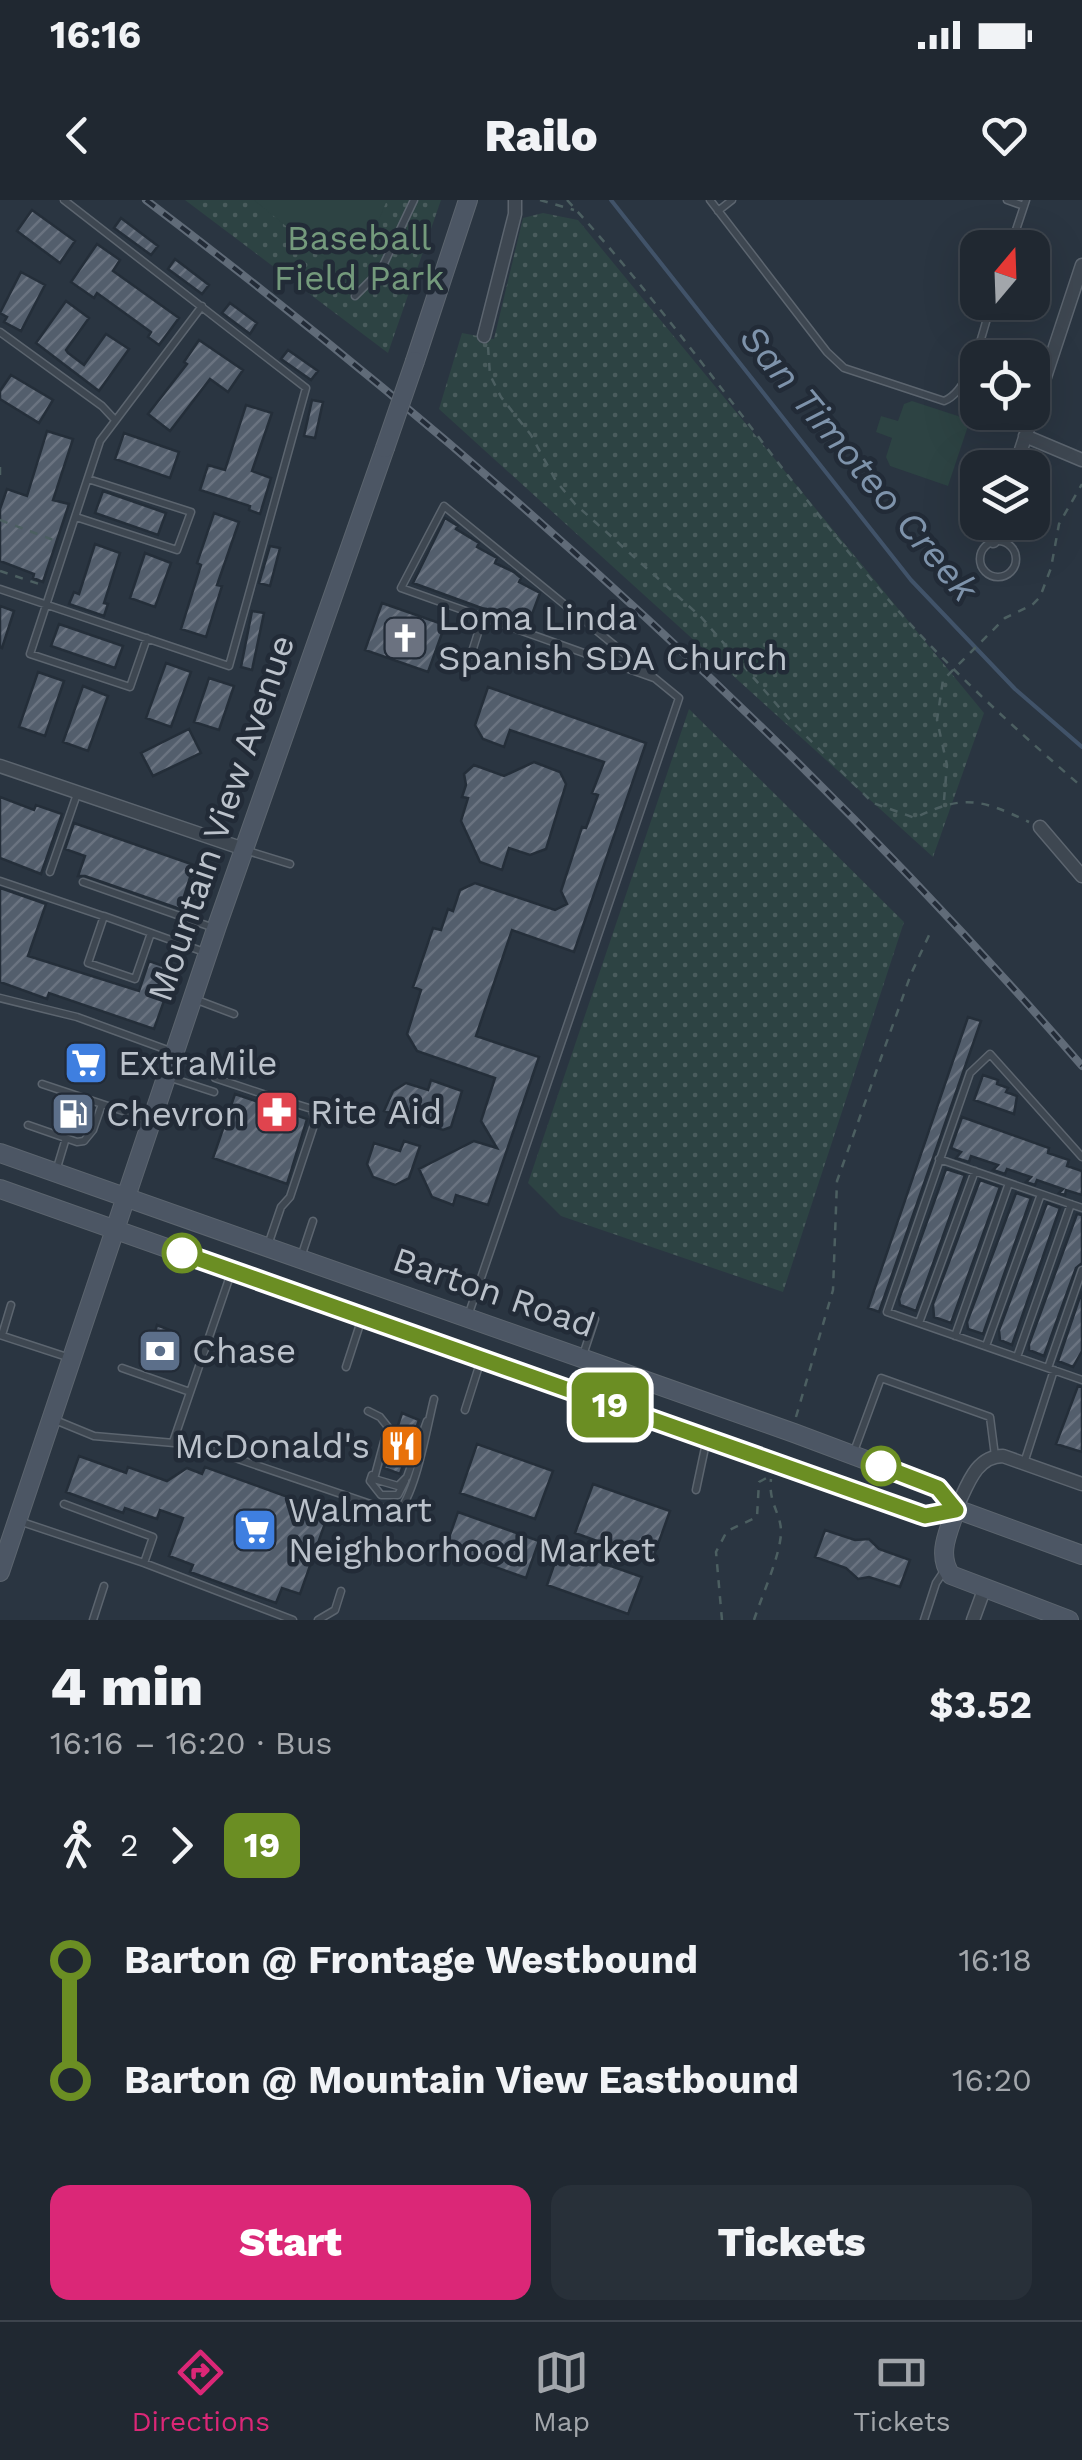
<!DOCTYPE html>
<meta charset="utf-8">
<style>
body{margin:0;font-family:"Work Sans",sans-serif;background:#283039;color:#f1f3f6;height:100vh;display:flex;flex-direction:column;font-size:38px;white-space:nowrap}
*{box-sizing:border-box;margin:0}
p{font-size:32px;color:#a2a6ab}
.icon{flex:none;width:55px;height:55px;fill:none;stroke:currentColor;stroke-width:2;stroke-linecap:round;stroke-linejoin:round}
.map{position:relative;height:1420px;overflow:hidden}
.drawer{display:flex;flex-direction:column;background:#202831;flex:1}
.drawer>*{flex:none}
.badge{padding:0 20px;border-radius:15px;font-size:35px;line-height:65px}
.needle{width:65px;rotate:19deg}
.fabs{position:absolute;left:960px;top:30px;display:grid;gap:20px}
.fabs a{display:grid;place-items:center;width:90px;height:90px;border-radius:20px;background:#202831;box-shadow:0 10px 40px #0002,0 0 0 2px #3d444d;font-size:50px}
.map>.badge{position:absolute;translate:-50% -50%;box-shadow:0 0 0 5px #fff}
.legs{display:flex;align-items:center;gap:15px;height:110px;padding:0 50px;font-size:32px}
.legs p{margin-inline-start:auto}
.headline{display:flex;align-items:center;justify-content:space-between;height:170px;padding:0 50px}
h1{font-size:55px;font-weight:800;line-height:75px}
.button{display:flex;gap:20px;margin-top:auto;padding:20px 50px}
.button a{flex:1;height:115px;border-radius:20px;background:#db2777;color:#fff;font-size:40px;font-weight:800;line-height:115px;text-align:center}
.button a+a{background:#283039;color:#f1f3f6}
ul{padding:0 50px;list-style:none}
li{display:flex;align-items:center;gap:35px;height:120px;font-size:38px}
li i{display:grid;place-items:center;width:15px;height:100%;margin:0 12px;background:currentColor}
li i::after{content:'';width:25px;height:25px;margin:-12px;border:8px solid;border-radius:50%;background:#202831}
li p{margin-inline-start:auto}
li:first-child i{background:linear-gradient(#0000 50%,currentColor 0)}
li:last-child i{background:linear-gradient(currentColor 50%,#0000 0)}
.status{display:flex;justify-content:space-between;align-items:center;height:70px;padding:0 50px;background:#202831;direction:ltr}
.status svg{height:28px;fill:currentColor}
header{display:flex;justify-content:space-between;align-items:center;height:130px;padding:0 50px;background:#202831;font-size:45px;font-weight:800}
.menu{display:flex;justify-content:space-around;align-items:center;height:140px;border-top:2px solid #3d444d;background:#202831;font-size:28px;color:#a2a6ab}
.menu a{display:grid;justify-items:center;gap:5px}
.menu .on{color:#db2777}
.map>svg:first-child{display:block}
</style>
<div class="status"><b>16:16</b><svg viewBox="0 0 49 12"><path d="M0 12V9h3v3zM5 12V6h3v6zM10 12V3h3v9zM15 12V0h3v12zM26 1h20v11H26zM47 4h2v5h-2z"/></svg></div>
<header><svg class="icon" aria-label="back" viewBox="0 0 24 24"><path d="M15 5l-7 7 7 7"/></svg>Railo<svg class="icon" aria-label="heart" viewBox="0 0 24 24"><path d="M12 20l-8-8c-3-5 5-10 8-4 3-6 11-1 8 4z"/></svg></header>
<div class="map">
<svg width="1082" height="1420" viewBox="0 0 1082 1420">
<defs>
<pattern id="grass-dots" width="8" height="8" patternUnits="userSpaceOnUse" patternTransform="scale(2.5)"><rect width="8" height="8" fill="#2d4343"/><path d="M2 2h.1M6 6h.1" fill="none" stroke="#4a5c5d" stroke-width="1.8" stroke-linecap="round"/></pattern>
<pattern id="building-hatch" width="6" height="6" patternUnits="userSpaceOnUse" patternTransform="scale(2.5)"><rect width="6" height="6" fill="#535e6c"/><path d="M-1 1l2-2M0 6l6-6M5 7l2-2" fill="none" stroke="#6a7380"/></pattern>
</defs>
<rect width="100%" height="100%" fill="#2a3541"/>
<path fill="url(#grass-dots)" d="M185 0H441L388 153Z
M543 13 578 20 984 513 933 657 439 209 462 133 494 139 523 18Z
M689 509 904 722 783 1092 561 1016 528 983Z"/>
<path fill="#2d4343" d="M254 0H387L367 49 346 75Z
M912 201 964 218 968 226 948 286 890 266 886 257 892 238 876 232 881 216 898 221 904 204Z"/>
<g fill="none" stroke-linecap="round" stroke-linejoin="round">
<path stroke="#415369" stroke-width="4" d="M611 0 911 380 1015 489 1082 547"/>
</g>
<path fill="url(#building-hatch)" stroke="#242e39" stroke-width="2.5" d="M32 10 75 41 60 63 17 31Z
M121 18 158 46 151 55 114 28Z
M97 44 120 60 113 71 179 118 159 145 148 137 151 132 97 93 94 98 71 82Z
M175 59 209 85 202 94 168 69Z
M21 72 45 85 21 131 4 122 7 117 0 113Z
M66 101 89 118 66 150 68 153 84 165 106 134 129 149 99 191 36 143Z
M230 103 257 123 250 134 222 113Z
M199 140 243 170 228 192 210 179 170 231 148 214 187 164 184 162Z
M288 150 318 171 311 180 281 159Z
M11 175 53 200 39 223 0 199V191Z
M312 200 323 202 315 238 304 236Z
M246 205 272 213 252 271 271 278 260 314 249 310 250 306 200 290 208 265 225 270Z
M47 231 73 239 53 300 69 304 43 382 33 378 34 374 0 361V309L7 289 27 296Z
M124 233 179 252 170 278 115 259Z
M103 291 166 313 158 335 95 313Z
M214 313 239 322 217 385 222 386 206 437 181 429 201 365 197 363Z
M445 318 458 326 456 329 479 343 477 347 497 358 495 363 514 372 521 378 519 382 540 393 528 425 413 383Z
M95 344 120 353 104 403 108 404 104 416 69 404 74 392 79 394Z
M270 346 280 348 270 386 259 383Z
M145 353 171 363 155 407 130 398Z
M382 403 445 425 428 472 365 450Z
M0 406 14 411 2 448 0 447Z
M252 411 264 413 252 470 241 467Z
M59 424 123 446 115 468 51 446Z
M166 463 191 472 171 527 146 518Z
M38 472 64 481 45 536 19 527Z
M209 478 234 486 219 530 194 522Z
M83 486 108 496 88 551 63 542Z
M488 487 646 543 574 752 512 730 476 836 539 857 488 1005 456 995 453 1005 432 997 419 969 474 941 497 948 481 921 495 878 417 851 407 834 421 790 413 787 433 728 441 730 448 709 453 711 460 690 475 683 555 710 567 704 561 691 582 627 586 628 598 595 592 593 604 562 510 530 504 547 483 539 475 525Z
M189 529 201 553 153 576 141 553Z
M534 562 560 572 566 584 546 649 530 655 509 648 502 670 480 662 461 621 468 598 462 597 466 585 464 574 474 565 504 576Z
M0 597 34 610 36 605 62 614 41 674 0 658Z
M74 623 194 665 180 709 85 676H78L85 656 65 649Z
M0 688 46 704 28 756 139 791 149 761 175 770 154 829 49 793 47 799 0 782Z
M968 817 981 821 879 1112 868 1108Z
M73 850 105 861 100 875 68 864Z
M983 875 998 880 997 884 1008 888 1006 892 1017 896 1014 914 974 900Z
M431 880 462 891 451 927 443 930 384 911 393 891 406 883 428 890Z
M235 894 307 919 287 984 213 958Z
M63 899 90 909 84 929 56 920Z
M962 917 1049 948 1048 953 1069 960 1067 966 1082 971V995L1066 990 1065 995 1059 993 1063 989 1037 980 1035 985 1026 982 1031 977 1007 969 1005 974 993 970 998 965 971 956 969 962 956 958 961 952 951 948Z
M404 941 420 946 409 978 395 985 373 977 367 964 374 943 400 951Z
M946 969 965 975 916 1111 900 1105 899 1099Z
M980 980 1000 987 951 1123 934 1117 933 1104Z
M1016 993 1031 998 983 1134 968 1129 967 1122Z
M1047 1003 1060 1008 1012 1145 1000 1140 999 1130Z
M1077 1014 1082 1015V1063L1076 1068 1044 1156 1029 1150V1144Z
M1082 1091V1151L1073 1167 1058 1161Z
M157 1125 177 1133 174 1140 180 1143 172 1166 166 1163 163 1171 140 1158 150 1131 155 1132Z
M1078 1186 1082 1187V1252L1056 1244Z
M402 1213 419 1220 400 1274 384 1268Z
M477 1244 553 1271 535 1319 460 1293Z
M79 1256 126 1273 128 1267 167 1281 187 1268 202 1274 205 1267 329 1312 300 1394 282 1388 276 1403 190 1372 193 1365 169 1356 183 1318 160 1310 157 1319 125 1308 123 1313 66 1292Z
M593 1284 670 1311 652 1361 575 1333Z
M458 1312 539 1341 526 1378 445 1349Z
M825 1330 855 1340 869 1339 879 1349 910 1360 900 1387 869 1377 858 1379 846 1368 815 1357Z
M560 1348 642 1377 628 1414 547 1385Z"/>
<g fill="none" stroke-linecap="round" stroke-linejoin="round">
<defs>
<path id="lane" d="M710 0 827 152 844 168 944 201C972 190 982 131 992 102
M1007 0 1024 6
M718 11 732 0
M1010 48 1026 0
M355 96 381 70 414 0
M0 132 102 206 115 220
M76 317 177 350 191 312 88 279
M980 359a18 18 0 1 1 36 0a18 18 0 1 1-36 0Z
M0 389 229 466 306 188 64 0
M147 438 130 487 30 454 100 241 202 106
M471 455 483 417
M248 651 290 664
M50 672 77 594
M0 681 103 716
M83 682 214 728
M151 733 135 779 88 763 104 716 207 753
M0 798 77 817 173 852
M197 800 234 814
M168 877 214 892
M215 878 278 899
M42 884 150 920
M28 925 77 942 84 941 93 930 102 904
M1082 957 990 854 970 873 887 1112 1082 1180
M939 959 1082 1008
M56 971 66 938
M268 1045 281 1007 290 997 315 922 312 909 286 901
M301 1057 313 1021
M468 1116 679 498 444 306 401 388 654 478
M919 1123 975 971
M0 1135 70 1158
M2 1135 11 1105
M955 1136 1009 983
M986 1146 1041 994
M583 1155 595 1119
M1017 1157 1071 1004
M346 1167 361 1121
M122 1168 190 1192
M1048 1168 1082 1070
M465 1210 480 1163
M368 1211 380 1217 388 1227 374 1279 398 1286 407 1277 427 1221
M55 1220 94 1236 197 1245 397 1313C416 1295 427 1226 434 1199
M173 1242 231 1073
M853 1254 881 1178 990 1217 995 1256
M1024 1263 1054 1170
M372 1275 370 1281 381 1295H398L405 1281
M696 1290 706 1243
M64 1304 153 1337 144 1363
M19 1321 144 1363 293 1420
M93 1420 104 1386
M318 1420 335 1410 341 1391
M924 1420 936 1383 944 1371"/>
<path id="street" d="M484 136 515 14V0
M1025 236 1082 260
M1015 268 1082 65
M993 341 998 322
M0 566 244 649
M1040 627 1082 676
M956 1309C967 1287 975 1256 1003 1256L1082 1284
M973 1420 984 1390"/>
<path id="secondary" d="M415 161 468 0
M0 953 794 1233 938 1287 956 1309 1082 1355
M0 989 925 1316 956 1309
M956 1309C949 1331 936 1354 951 1375L1069 1420
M0 1372 217 726 385 248"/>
</defs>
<use href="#lane" stroke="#5c656f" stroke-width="9"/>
<use href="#street" stroke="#5c656f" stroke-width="15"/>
<use href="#secondary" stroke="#5c656f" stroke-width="20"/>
<path stroke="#4c5f61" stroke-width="2.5" stroke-dasharray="8 8" stroke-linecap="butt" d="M540 0 574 10
M567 0C682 125 775 268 886 397 946 466 1013 527 1082 587
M488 147 490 175 501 197 531 235 556 281 575 304 701 417 791 521 873 603 915 618C963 594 981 599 1029 622
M0 267V283
M0 320 56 341
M0 371 42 385
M944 600 947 565 937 520 943 480 1005 418 1032 405 1040 397 1051 368 1059 324 1082 284
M796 1217 833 1090 837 981 911 774 930 733
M722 1420 716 1352 727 1331 757 1317 759 1282 772 1275
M754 1420C762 1395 779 1359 781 1334 782 1314 768 1304 771 1279"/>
<use href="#lane" stroke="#3e4751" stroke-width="6"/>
<use href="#street" stroke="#3e4751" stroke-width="12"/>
<use href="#secondary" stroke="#4c5664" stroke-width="18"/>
<defs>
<path id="rail" d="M146 0C484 257 803 544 1082 866"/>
</defs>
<use href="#rail" stroke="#606b78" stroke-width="8"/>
<use href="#rail" stroke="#222b37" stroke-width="4" stroke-dasharray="11" stroke-linecap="butt"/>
<defs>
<path id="secondary-bridge" d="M385 248 415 161"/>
</defs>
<use href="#secondary-bridge" stroke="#5c656f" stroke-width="20" stroke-linecap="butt"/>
<use href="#secondary-bridge" stroke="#4c5664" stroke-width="18"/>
</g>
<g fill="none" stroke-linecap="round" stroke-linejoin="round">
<defs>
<path id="line-1" d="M182 1053 925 1316 956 1310 938 1288 881 1266"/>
</defs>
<use href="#line-1" stroke="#fff" stroke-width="22"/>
<use href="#line-1" stroke="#6b8e23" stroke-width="15"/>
</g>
<defs>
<symbol id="church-square" viewBox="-11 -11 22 22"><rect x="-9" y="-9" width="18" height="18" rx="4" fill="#6b7280" stroke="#222b37"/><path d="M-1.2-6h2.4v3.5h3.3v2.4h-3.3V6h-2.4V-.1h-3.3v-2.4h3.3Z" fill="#fff"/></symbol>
<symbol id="supermarket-square" viewBox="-11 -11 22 22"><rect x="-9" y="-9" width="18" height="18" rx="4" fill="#3f7fe0" stroke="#222b37"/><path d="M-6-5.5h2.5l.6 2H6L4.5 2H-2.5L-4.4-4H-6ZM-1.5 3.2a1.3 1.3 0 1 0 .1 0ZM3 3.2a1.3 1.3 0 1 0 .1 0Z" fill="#fff"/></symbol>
<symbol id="pharmacy-square" viewBox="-11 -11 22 22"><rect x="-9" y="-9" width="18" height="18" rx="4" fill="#e0444e" stroke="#222b37"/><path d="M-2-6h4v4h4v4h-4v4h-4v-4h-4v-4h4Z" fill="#fff"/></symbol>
<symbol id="fuel-square" viewBox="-11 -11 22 22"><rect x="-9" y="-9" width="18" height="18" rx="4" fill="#5c6f8a" stroke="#222b37"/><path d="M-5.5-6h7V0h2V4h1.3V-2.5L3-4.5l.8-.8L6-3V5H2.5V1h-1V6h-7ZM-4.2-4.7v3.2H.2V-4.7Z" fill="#fff"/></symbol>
<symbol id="bank-square" viewBox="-11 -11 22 22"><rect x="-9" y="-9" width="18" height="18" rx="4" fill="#5c6f8a" stroke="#222b37"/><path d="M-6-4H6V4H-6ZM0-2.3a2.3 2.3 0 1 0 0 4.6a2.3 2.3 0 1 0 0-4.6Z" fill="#fff"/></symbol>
<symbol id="restaurant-square" viewBox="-11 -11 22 22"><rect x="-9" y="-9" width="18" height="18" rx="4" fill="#e8710a" stroke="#222b37"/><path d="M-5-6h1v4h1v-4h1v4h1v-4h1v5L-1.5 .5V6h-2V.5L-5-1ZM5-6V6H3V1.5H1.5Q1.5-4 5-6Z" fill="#fff"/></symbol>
</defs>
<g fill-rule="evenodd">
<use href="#church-square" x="380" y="413" width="50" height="50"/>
<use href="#supermarket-square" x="61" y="838" width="50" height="50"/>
<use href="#pharmacy-square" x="252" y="887" width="50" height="50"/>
<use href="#fuel-square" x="48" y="889" width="50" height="50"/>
<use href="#bank-square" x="135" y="1126" width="50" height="50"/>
<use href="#restaurant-square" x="377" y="1221" width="50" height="50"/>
<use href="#supermarket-square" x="230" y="1305" width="50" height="50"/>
</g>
<g fill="#fff" stroke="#6b8e23" stroke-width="5">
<circle cx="182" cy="1053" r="18"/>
<circle cx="881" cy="1266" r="18"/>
</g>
<g text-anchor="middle" stroke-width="9" stroke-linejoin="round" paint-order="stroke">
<g font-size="35" fill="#749a7c" stroke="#222b37">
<text x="359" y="50">Baseball<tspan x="359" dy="40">Field Park</tspan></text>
</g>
<g font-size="35" fill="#bbc2cb" stroke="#222b37" text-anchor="start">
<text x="438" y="430">Loma Linda<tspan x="438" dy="40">Spanish SDA Church</tspan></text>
<text x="118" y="875">ExtraMile</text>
<text x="310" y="924">Rite Aid</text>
<text x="106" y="926">Chevron</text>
<text x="192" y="1163">Chase</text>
<text x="370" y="1258" text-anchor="end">McDonald's</text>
<text x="288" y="1322">Walmart<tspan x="288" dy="40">Neighborhood Market</tspan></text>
</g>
<g font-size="35" fill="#bbc2cb" stroke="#222b37">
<text transform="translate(221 618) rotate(-71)" y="12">Mountain View Avenue</text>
<text transform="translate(494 1092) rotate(19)" y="12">Barton Road</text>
</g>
<g font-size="38" font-style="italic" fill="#7e93ab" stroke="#222b37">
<text transform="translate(859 263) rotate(50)" y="13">San Timoteo Creek</text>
</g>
</g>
</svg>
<div class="fabs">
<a><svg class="needle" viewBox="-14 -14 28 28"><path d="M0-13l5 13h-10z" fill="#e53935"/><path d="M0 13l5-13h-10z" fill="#a2a6ab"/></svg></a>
<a><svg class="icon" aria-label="locate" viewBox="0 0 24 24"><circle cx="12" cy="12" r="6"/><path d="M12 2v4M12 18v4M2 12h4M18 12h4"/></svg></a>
<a><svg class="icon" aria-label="layers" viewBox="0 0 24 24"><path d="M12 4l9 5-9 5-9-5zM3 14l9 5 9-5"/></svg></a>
</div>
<b class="badge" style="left:610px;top:1205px;background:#6b8e23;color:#fff">19</b>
</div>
<section class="drawer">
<div class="headline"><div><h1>4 min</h1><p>16:16 – 16:20 · Bus</p></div><b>$3.52</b></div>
<div class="legs"><svg class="icon" aria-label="walk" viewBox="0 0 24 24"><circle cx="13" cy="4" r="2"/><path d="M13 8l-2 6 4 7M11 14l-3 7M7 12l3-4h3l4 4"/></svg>2<svg class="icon" aria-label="forward" viewBox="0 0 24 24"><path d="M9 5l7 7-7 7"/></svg><b class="badge" style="background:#6b8e23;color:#fff">19</b></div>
<ul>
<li><i style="color:#6b8e23"></i><b>Barton @ Frontage Westbound</b><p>16:18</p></li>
<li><i style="color:#6b8e23"></i><b>Barton @ Mountain View Eastbound</b><p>16:20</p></li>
</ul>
<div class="button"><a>Start</a><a>Tickets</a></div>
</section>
<nav class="menu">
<a class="on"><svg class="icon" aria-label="directions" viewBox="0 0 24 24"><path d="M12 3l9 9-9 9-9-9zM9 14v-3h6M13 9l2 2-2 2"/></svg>Directions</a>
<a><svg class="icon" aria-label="map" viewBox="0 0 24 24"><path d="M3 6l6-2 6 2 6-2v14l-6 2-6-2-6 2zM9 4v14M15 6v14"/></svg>Map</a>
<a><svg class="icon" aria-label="tickets" viewBox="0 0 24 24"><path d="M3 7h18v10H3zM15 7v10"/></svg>Tickets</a>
</nav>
